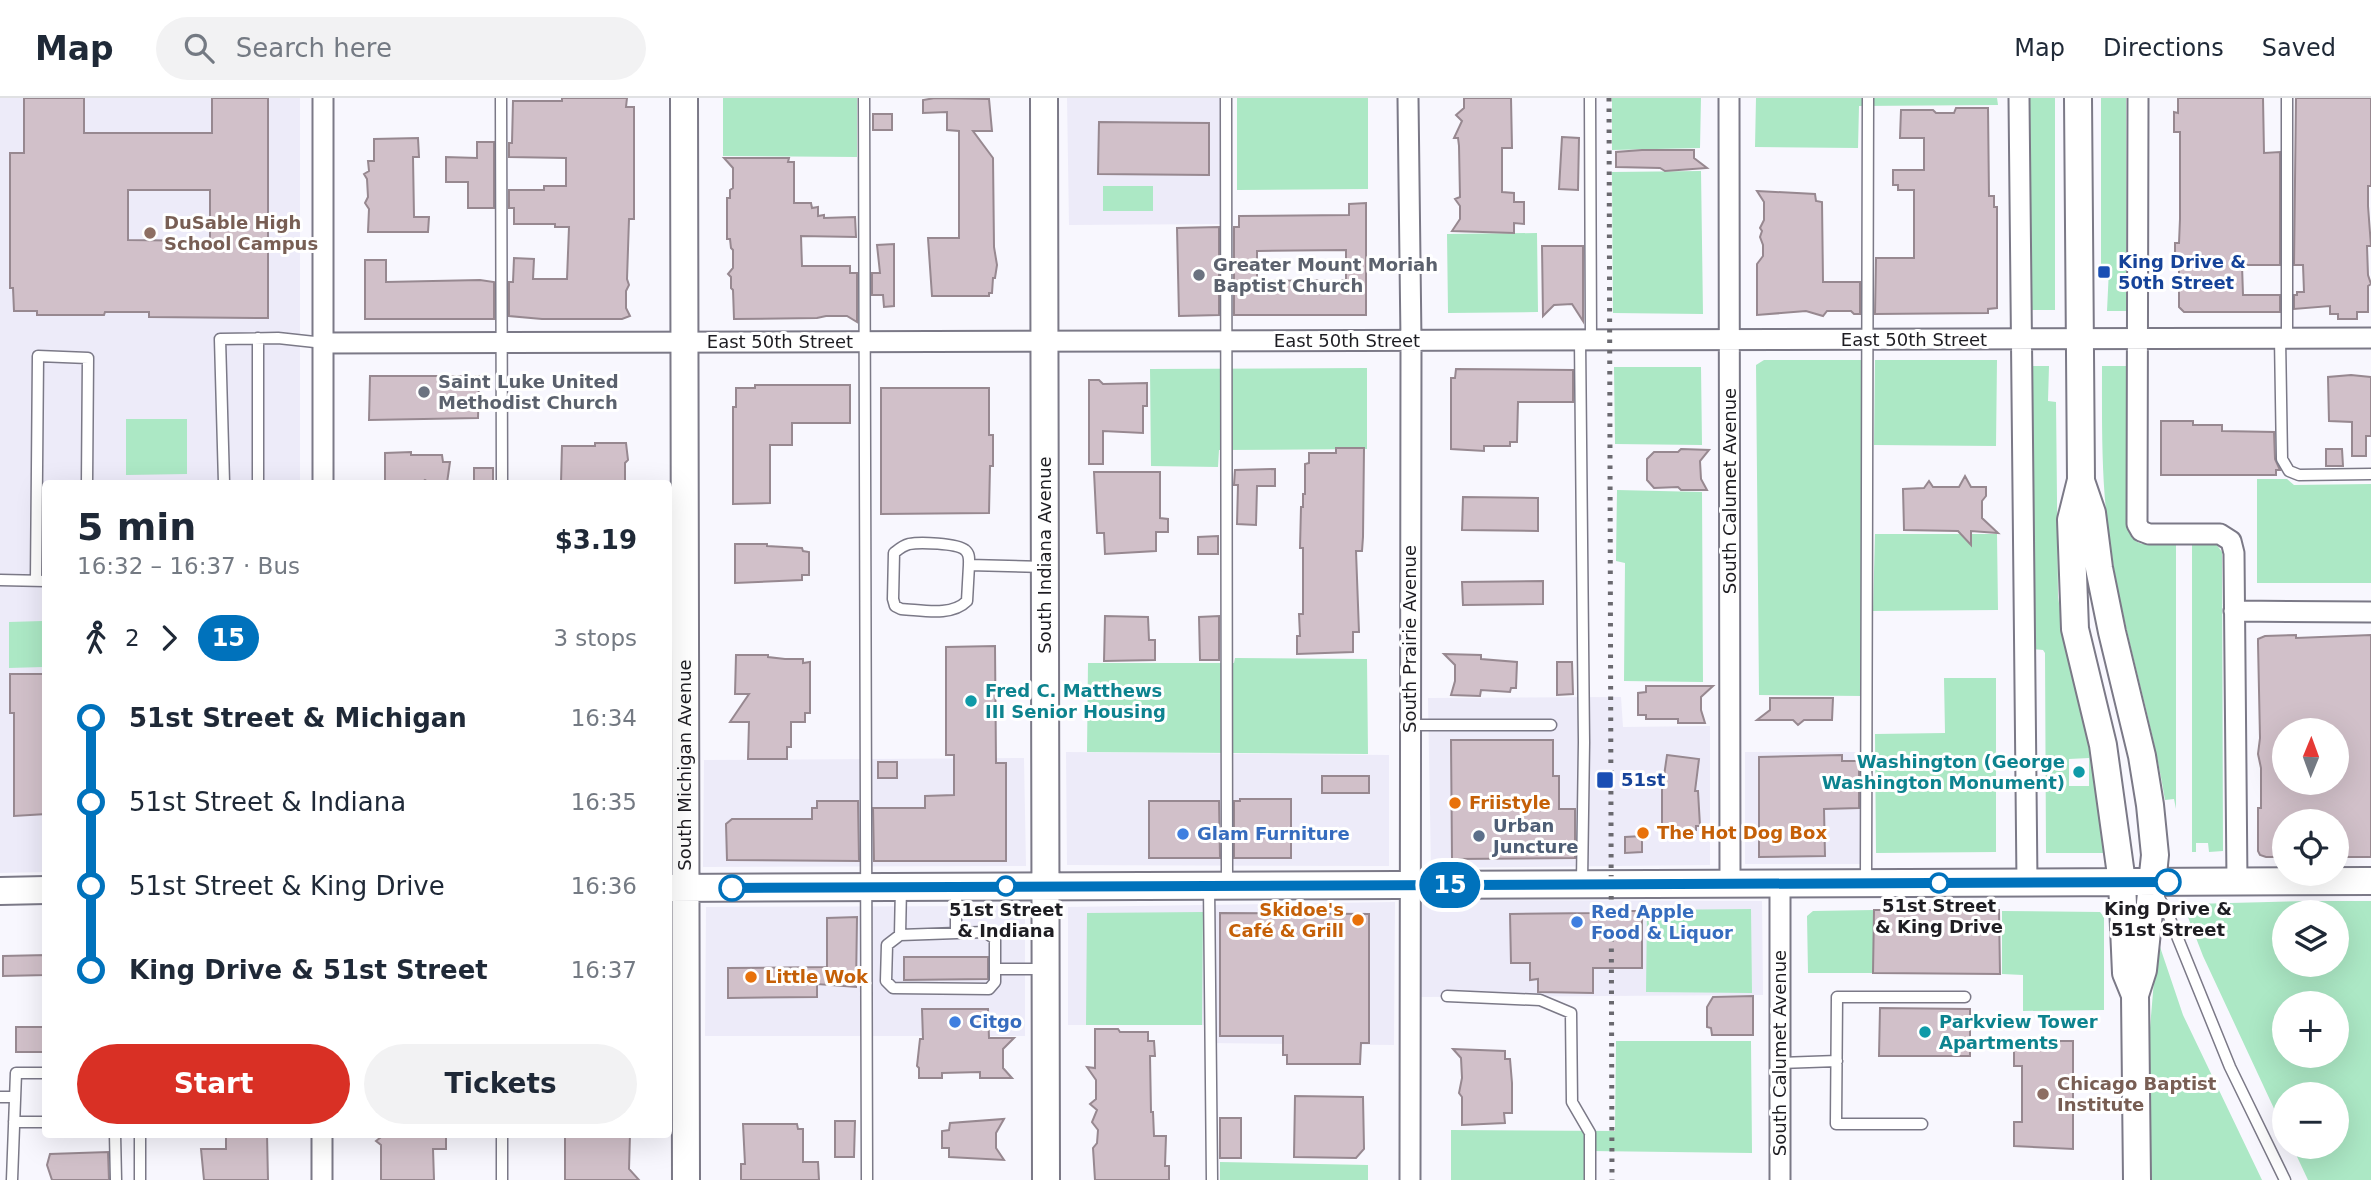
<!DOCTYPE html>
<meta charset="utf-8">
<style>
body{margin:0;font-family:"DejaVu Sans",sans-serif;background:#f2f2f3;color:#1f2937;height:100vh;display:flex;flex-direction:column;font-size:26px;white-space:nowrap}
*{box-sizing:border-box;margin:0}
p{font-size:23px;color:#747a83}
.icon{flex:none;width:38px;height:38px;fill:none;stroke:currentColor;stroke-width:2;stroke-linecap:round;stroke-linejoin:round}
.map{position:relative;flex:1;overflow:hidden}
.panel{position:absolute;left:42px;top:382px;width:630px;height:658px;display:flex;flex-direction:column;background:#fff;border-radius:7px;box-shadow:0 7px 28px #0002}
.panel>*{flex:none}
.badge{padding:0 14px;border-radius:23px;font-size:24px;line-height:46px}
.needle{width:46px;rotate:1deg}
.fabs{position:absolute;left:2272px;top:620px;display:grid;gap:14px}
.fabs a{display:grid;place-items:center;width:77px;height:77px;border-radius:50%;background:#fff;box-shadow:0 7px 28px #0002;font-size:35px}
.map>.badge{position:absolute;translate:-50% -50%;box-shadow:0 0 0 4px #fff}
.legs{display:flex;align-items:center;gap:10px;height:77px;padding:0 35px;font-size:23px}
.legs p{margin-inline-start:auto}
.head{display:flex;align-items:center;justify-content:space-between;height:119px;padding:0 35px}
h1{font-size:38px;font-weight:800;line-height:52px}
.cta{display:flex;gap:14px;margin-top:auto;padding:14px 35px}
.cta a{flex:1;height:80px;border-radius:42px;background:#d93025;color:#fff;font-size:28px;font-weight:800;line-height:80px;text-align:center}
.cta a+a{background:#f2f2f3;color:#1f2937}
ul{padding:0 35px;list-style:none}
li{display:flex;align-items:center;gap:24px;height:84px;font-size:26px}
li i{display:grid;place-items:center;width:10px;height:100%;margin:0 9px;background:currentColor}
li i::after{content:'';width:18px;height:18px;margin:-9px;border:5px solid;border-radius:50%;background:#fff}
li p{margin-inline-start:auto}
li:first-child i{background:linear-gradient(#0000 50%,currentColor 0)}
li:last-child i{background:linear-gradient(currentColor 50%,#0000 0)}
header{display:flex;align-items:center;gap:42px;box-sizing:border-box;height:98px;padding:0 35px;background:#fff;border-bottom:2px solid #e0e1e3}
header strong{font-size:33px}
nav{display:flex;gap:38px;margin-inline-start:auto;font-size:24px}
.search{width:490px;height:63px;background:#f2f2f3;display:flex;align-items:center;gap:18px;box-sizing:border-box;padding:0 24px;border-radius:38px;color:#747a83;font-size:26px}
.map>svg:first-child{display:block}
</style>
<header>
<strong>Map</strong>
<div class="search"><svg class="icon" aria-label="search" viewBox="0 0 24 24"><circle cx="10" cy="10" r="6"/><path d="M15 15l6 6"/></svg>Search here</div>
<nav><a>Map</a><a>Directions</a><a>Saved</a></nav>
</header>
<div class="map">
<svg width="2371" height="1082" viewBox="0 0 2371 1082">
<rect width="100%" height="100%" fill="#f8f7fe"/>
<path fill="#edebf9" d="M0 0H300V385H46L45 774 0 775Z
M1067 0H1226L1227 126 1069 127Z
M1621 599 1623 629 1710 628V767L1431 770 1428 600Z
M1066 654 1389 657V768L1067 767Z
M1745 654H1867L1866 766H1745Z
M1024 660 1026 768 703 769 704 662Z
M1420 802 1762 803 1763 897 1420 899Z
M1395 804 1394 947 1210 945V927H1068V809Z
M1025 808V938H705L706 809Z"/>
<path fill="#ace8c5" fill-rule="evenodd" d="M723 0H857V59L723 58Z
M1237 0H1368V91L1237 92Z
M1612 0H1701L1700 50 1612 52Z
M1756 0H1997L1998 7 1859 8 1858 50 1755 49Z
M2030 0H2055V212H2030Z
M2101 0H2126V213H2107L2109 171H2101Z
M1701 73 1703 216 1613 215 1612 74Z
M1103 88H1153V113H1103Z
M1537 135 1538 214 1448 215 1447 136Z
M1764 262H1863V598L1759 597 1756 267Z
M1875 262H1997L1996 348 1874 347Z
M2031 268H2049L2048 303 2056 304 2058 499 2064 536 2087 625 2104 724 2100 725 2104 755H2046L2045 555 2043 552 2032 551ZM2089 660V688H2069V661Z
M2102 268H2127V428C2129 437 2133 443 2142 446H2176V711L2174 701 2165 702C2151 615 2122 532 2110 445 2101 387 2102 327 2102 268Z
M1614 269H1701L1702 347 1615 346Z
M1367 270V351L1219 352 1218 369 1151 368 1150 271Z
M126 321H187V376L126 377Z
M2257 381H2287L2294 387 2371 386V485H2257Z
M1617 392 1702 394 1703 584 1624 583 1625 465 1616 463Z
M1875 436H1997L1998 512 1873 513Z
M2192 445 2216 446 2222 454 2223 753 2209 754 2208 745H2196V754H2192Z
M43 523V569L9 570V524Z
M1235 560 1367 561 1368 656 1087 654 1088 565H1234Z
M1944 580H1996V754L1876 755 1875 636 1945 635Z
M2308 803H2371V1082H2308L2292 1048H2336V996H2284V1032L2203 858 2186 814 2192 806ZM2284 814H2336V866H2284ZM2284 905H2336V957H2284Z
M1751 811 1752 895 1646 894 1647 812Z
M1874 812 1873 875H1808L1807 818 1813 813Z
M2002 813 2100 814 2104 819V912L2023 913V877L2002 876Z
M1203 814 1202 927H1086L1087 815Z
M2159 846 2183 917 2262 1082H2150V930L2157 847Z
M1616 943H1751L1752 1055 1590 1053V1082H1451V1032L1615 1033Z
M1220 1064 1368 1067V1082H1220Z"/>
<path fill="#d1c0c9" stroke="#978890" stroke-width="2" fill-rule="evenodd" d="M24 0H84V35H212V0H268V220L149 219V214H105L104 217H37V213H14L13 190H10V55H24ZM128 92H210V143L128 142Z
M562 0H627L626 9H634V121H629L627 181 629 187 626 193V210L630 218 622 221H542L509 218V184H513L514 160 534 161 533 181H567L569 129H555V126H514V110H509V92H544V88H566V60L509 59V45H512L513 3H562Z
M935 0 989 1 992 33H973L993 60 994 149 997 167 995 180H993L992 195H989V198H932L928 140H959V33L947 32V14L923 15V2Z
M1464 0H1511L1512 50H1502V94L1514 95V104H1524V126L1514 125V135L1452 133 1460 121V108L1455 101 1460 99 1459 48 1458 40H1454L1462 23 1456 17 1464 10Z
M2178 0H2263L2264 55 2280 54V167H2242L2243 197H2280V214H2184L2179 209V164L2178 159H2175V145H2179L2180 121V34H2174V14L2178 15Z
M2296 0H2371V88H2368V108L2371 148H2367L2368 177 2371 186 2368 188V214H2357V221H2338V216H2330V208L2294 211V197H2297V194H2304L2303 167H2294Z
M1956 10H1988L1989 98H1994V109H1997V210L1988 211V215L1875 216 1876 160H1914V92H1898V87H1893V72H1924V40H1900L1901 12H1933L1936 15H1954Z
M873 16H892V32H873Z
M1099 24 1209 25V77L1098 76Z
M1562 39 1579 40 1578 92 1559 91Z
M418 40 419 59H413L414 119H429L428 134H368L369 111 365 105 368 99 367 81 364 76 369 73 368 63H374V41Z
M477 44H494V110H468V84H446V59L477 60Z
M1642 52H1694V60L1707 70 1665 73 1660 70 1616 69V54Z
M724 60H789L788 64H794V105H811L812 110 818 109V118L824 117V120L855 119 856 139 801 138 802 168H850V175H857V224L847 218H826L817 220 734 221 733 192 731 190V179L728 176 733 170V152L731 150 730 141H727V100H730V92L733 90V70Z
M1757 93 1815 96 1816 103 1822 104 1823 184H1860V216H1854L1851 213H1827L1823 218 1806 213 1757 217V166L1763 158V147L1760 139 1762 133 1760 130 1764 122V104Z
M1366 105V217H1234V129H1239V118L1349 117V106ZM1346 152V182L1257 183V153Z
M1219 129V217L1179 218 1177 130Z
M894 146V208L884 209 883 197H872V175H880L877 147Z
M1542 148H1583V223L1572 206 1554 207 1543 218Z
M365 162H386V184L480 182 494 184V221H365Z
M1456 271 1573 272V304H1518L1517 344H1510V348H1484V353L1451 351V280H1455Z
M2351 277 2371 279V338H2366V358H2352V324L2329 323 2328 279Z
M370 278H479L478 320 369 322Z
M1089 282H1099L1103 286 1147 285V308H1143V335L1103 333V366H1089Z
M755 287H850V325H792V347H770V405L733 406V309H736V290H755Z
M881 290H989V337H993V368H990L989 415 881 416Z
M2161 323H2193V327H2222V333L2274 334 2275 361 2280 372H2276V377H2161Z
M595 345H626L628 362 625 365V385H561L562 348H595Z
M1336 350H1364L1363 439 1362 453H1356L1359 534H1353V554L1297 556V538H1300L1299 516H1303V450H1300L1301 409H1303V396H1305V366L1309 365V355H1336Z
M1681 351 1709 352 1700 363 1701 381 1707 392H1681L1678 389 1654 390 1647 382V361L1654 354H1678Z
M2326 351H2342L2343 368H2326Z
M411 354V357H442L443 364H450L447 385H430L425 382 421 385H385V355Z
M474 370H493V385H474Z
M1275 371V388H1257L1256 427 1237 426 1238 387H1234L1235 372Z
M1094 374H1160V420L1168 421V434H1156V453L1105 456 1104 435H1097Z
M1965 378 1971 389H1986V398L1982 403V420L1998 435 1971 433V447L1958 433 1904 432 1903 391 1924 390 1929 383 1933 389H1959Z
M1463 399 1538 400V433L1462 432Z
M1218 438V456H1198V439Z
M735 446H767V448L802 450 803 453 809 454V477H802V482L735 485Z
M1543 483V506L1463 507 1462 484Z
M1105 518 1148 519 1149 542H1155V562L1104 563Z
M1219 518V562H1200L1199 519Z
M2296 537V540L2371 537V759H2336V723H2284V759H2266L2260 757 2258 753V710H2261V670L2258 656 2260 640 2258 545V541L2265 538ZM2284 632H2336V684H2284Z
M995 548 996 665H1006V763H874L873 710H925V698L954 697V657H946V549Z
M1444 556 1481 557V561L1517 564 1516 590H1511L1510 594 1481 592 1480 598 1451 597 1455 583V567Z
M736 557H768V559L785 561H803V565L810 564V615H805V624H791V649H787V661H748L749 624H730L749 596H735Z
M1557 564H1572L1573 596 1557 597Z
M10 576H46V716L14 718V615H10Z
M1646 588H1713L1701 599V612L1705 625H1678V621H1646V617H1638V595L1646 594Z
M1770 600H1833L1832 622H1804L1798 627 1793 622H1757L1770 612Z
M1451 642H1553V678H1559V711H1575V760L1452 761Z
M1667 657 1699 661 1695 693H1698L1700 728H1696V732H1662V692Z
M1842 657V663H1859V710L1824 711 1825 758 1759 759V659Z
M878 664H897V680H878Z
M1322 678H1369V695H1322Z
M1240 701H1291V760H1234V703H1240Z
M817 703H858L859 763 727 762 726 726 732 721H812V710H817Z
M1149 703H1219L1220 760H1149Z
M1642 738V754L1625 755V739Z
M1874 812H1999L2000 876 1873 875Z
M1594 813H1642V870H1593V895L1538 894V881L1530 882V865H1511L1510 816 1594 815Z
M1220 815 1369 816V945H1361L1360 966H1287V957H1283V938H1220Z
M857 819 856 889 817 886V899L728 900V870L827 869V820Z
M46 857V877L3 878V858Z
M904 859H988V881L904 882Z
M1753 898V937H1712L1711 930 1707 929V909L1713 899Z
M1880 910 1970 911V958H1879Z
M922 911H988L989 940H1014L1003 951V970L1012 980H980V974L942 975V980H919V970L917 968 920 941H923Z
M16 929H46V954H16Z
M1095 931H1118L1120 934H1148V943H1154L1155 958H1150L1151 1014H1153L1154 1038H1166L1165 1068H1169V1082H1095L1093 1050 1097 1045 1098 1032 1092 1024 1097 1012 1090 1006 1096 1001V982L1087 969 1095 970Z
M2014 943H2073V1051L2014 1048V1024H2022V968H2014Z
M1453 951 1505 953V961H1510L1512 985V1015H1504L1505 1025 1462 1027V999L1459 995 1462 980 1461 960Z
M1295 998 1363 999 1364 1051 1356 1060 1294 1059Z
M1220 1020H1241V1060H1220Z
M1004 1021 996 1035V1050L1004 1062 949 1059V1050H942V1033L949 1032 950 1025Z
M835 1023H855L854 1059H835Z
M743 1026H797L798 1031H803V1064H818L819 1082H741V1066H745Z
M226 1036H267L268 1082H204L201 1051H226Z
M385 1036H446V1051H433L434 1082H381V1047L376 1043Z
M565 1036H630L629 1071 639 1082H565Z
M108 1054 109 1082H52L47 1067 50 1056Z"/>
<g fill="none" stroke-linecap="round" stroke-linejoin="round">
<defs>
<path id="lane" d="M501 0 502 385
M864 0 867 1082
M1226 0 1227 787
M1590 0 1591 242
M2280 240 2282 361 2289 373 2299 377 2371 376
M2287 241V0
M1580 242 1584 644 1582 784
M224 385 220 241 278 240 324 245
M258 385V240
M969 467 967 503C951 519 922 512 901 511L895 508 893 501 894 455C899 451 902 448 909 446 919 444 957 445 965 452 970 456 969 461 969 467L1045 469
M0 482 46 483
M36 483 38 258 88 260 87 385
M1410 627H1551
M1866 785 1868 0
M1209 788 1212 1082
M956 790V835
M2158 798 2168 816 2230 969 2285 1082
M900 837 985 834 995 841V884L989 891 893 890 886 883 887 847 900 837 901 789
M995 871H1044
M1447 898 1540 902 1571 915 1572 1004 1590 1035V1082
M1780 965 1837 963
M0 999H15
M14 1024H46
M1922 1026H1836L1837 899H1965
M115 1036 116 1082
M140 1036V1082
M502 1036V1082
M12 1082 16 975H46"/>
<path id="street" d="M323 0V385
M1408 0 1411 243 1410 1082
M1729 0 1730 785
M2019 0 2027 784
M2138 0 2137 426 2141 433 2149 436H2220L2231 443 2234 455 2237 784
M324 245 2371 240
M2234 513 2371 514
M1780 785V1082
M322 1036V1082"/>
<path id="secondary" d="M684 0 686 1082
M1044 0 1046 1082
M2078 0 2081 382 2071 422 2075 531 2103 647 2122 784 2126 875 2135 897
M2081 383 2092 415 2099 470 2112 534 2142 658 2150 707 2155 757 2143 872 2135 897 2137 1082
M668 790 2371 783
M0 793 46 792"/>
</defs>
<use href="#lane" stroke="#7b7987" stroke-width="13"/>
<use href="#street" stroke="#7b7987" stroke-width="23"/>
<use href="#secondary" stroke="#7b7987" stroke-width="30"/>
<use href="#lane" stroke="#fff" stroke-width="10"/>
<use href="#street" stroke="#fff" stroke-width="19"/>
<use href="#secondary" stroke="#fff" stroke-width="26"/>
<path stroke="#6a696f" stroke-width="5" stroke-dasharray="3.5 7" stroke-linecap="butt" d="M1609 0 1612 1082"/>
</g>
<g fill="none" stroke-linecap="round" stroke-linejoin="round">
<defs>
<path id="line-1" d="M732 790 2168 784"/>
</defs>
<use href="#line-1" stroke="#fff" stroke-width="16"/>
<use href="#line-1" stroke="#0072bc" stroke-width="10"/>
</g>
<g fill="#8d6e63" stroke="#fff" stroke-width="2.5">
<circle cx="150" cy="135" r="7"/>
<circle cx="2043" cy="996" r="7"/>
</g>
<g fill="#1a4fb4" stroke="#fff" stroke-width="2.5">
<rect x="2097" y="167" width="14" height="14" rx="3.5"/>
<rect x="1596" y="673" width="18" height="18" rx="3.5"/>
</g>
<g fill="#6b7280" stroke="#fff" stroke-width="2.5">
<circle cx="1199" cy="177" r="7"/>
<circle cx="424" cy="294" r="7"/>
</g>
<g fill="#0f9aa8" stroke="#fff" stroke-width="2.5">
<circle cx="971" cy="603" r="7"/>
<circle cx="2079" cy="674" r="7"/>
<circle cx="1925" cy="934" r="7"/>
</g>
<g fill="#e8710a" stroke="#fff" stroke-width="2.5">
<circle cx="1455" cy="705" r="7"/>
<circle cx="1643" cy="735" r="7"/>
<circle cx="1358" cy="822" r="7"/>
<circle cx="751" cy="879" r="7"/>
</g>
<g fill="#3f7fe0" stroke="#fff" stroke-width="2.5">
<circle cx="1183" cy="736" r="7"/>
<circle cx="1577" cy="824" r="7"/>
<circle cx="955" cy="924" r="7"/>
</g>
<circle fill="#5c6f8a" stroke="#fff" stroke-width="2.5" cx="1479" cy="738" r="7"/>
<g fill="#fff" stroke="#0072bc" stroke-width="3.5">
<circle cx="2168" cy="784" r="12"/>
<circle cx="1939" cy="785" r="9"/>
<circle cx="1006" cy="788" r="9"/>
<circle cx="732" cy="790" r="12"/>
</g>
<g text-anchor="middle" stroke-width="6" stroke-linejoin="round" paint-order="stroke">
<g font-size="18" font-weight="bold" fill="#785e54" stroke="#fff" text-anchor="start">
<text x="164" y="131">DuSable High<tspan x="164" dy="21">School Campus</tspan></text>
<text x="2057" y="992">Chicago Baptist<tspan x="2057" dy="21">Institute</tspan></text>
</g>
<g font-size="18" font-weight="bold" fill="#164399" stroke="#fff" text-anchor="start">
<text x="2118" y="170">King Drive &amp;<tspan x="2118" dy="21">50th Street</tspan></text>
<text x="1621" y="688">51st</text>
</g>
<g font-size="18" font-weight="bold" fill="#5b616d" stroke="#fff" text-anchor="start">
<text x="1213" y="173">Greater Mount Moriah<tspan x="1213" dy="21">Baptist Church</tspan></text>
<text x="438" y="290">Saint Luke United<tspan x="438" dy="21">Methodist Church</tspan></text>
</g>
<g font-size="18" fill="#1e1d22" stroke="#fff">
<text x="1914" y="248">East 50th Street</text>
<text x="1347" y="249">East 50th Street</text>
<text x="780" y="250">East 50th Street</text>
<text transform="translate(1730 393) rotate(-90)" y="6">South Calumet Avenue</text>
<text transform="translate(1045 457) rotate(-90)" y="6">South Indiana Avenue</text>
<text transform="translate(1410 541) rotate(-90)" y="6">South Prairie Avenue</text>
<text transform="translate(685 667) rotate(-90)" y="6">South Michigan Avenue</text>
<text transform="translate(1780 955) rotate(-90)" y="6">South Calumet Avenue</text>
</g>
<g font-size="18" font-weight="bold" fill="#0d838f" stroke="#fff" text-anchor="start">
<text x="985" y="599">Fred C. Matthews<tspan x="985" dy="21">III Senior Housing</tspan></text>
<text x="2065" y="670" text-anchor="end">Washington (George<tspan x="2065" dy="21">Washington Monument)</tspan></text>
<text x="1939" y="930">Parkview Tower<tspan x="1939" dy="21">Apartments</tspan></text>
</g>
<g font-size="18" font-weight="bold" fill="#c56008" stroke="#fff" text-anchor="start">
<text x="1469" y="711">Friistyle</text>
<text x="1657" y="741">The Hot Dog Box</text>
<text x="1344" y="818" text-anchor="end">Skidoe's<tspan x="1344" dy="21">Café &amp; Grill</tspan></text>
<text x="765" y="885">Little Wok</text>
</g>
<g font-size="18" font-weight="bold" fill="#4e5e75" stroke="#fff" text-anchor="start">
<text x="1493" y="734">Urban<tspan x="1493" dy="21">Juncture</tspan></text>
</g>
<g font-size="18" font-weight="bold" fill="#366cbe" stroke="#fff" text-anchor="start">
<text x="1197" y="742">Glam Furniture</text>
<text x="1591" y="820">Red Apple<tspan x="1591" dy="21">Food &amp; Liquor</tspan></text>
<text x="969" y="930">Citgo</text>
</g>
<g font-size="18" font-weight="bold" fill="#1e1d22" stroke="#fff">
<text x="1939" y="814">51st Street<tspan x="1939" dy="21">&amp; King Drive</tspan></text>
<text x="2168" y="817">King Drive &amp;<tspan x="2168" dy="21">51st Street</tspan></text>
<text x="1006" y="818">51st Street<tspan x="1006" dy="21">&amp; Indiana</tspan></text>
</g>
</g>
</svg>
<div class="fabs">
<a><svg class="needle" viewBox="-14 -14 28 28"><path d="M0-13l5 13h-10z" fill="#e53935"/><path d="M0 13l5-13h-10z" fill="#747a83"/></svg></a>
<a><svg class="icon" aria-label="locate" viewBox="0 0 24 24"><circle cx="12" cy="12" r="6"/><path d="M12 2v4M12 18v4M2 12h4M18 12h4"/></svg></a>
<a><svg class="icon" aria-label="layers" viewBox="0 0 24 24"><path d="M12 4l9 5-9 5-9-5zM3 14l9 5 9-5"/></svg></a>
<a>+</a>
<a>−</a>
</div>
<b class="badge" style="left:1450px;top:787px;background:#0072bc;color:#fff">15</b>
<section class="panel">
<div class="head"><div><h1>5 min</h1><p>16:32 – 16:37 · Bus</p></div><b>$3.19</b></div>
<div class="legs"><svg class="icon" aria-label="walk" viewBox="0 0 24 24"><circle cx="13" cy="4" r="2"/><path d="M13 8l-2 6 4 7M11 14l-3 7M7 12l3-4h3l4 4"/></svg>2<svg class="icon" aria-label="forward" viewBox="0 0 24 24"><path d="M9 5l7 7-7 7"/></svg><b class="badge" style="background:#0072bc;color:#fff">15</b><p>3 stops</p></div>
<ul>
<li><i style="color:#0072bc"></i><b>51st Street &amp; Michigan</b><p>16:34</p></li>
<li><i style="color:#0072bc"></i><span>51st Street &amp; Indiana</span><p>16:35</p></li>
<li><i style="color:#0072bc"></i><span>51st Street &amp; King Drive</span><p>16:36</p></li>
<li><i style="color:#0072bc"></i><b>King Drive &amp; 51st Street</b><p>16:37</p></li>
</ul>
<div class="cta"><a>Start</a><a>Tickets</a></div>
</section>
</div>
